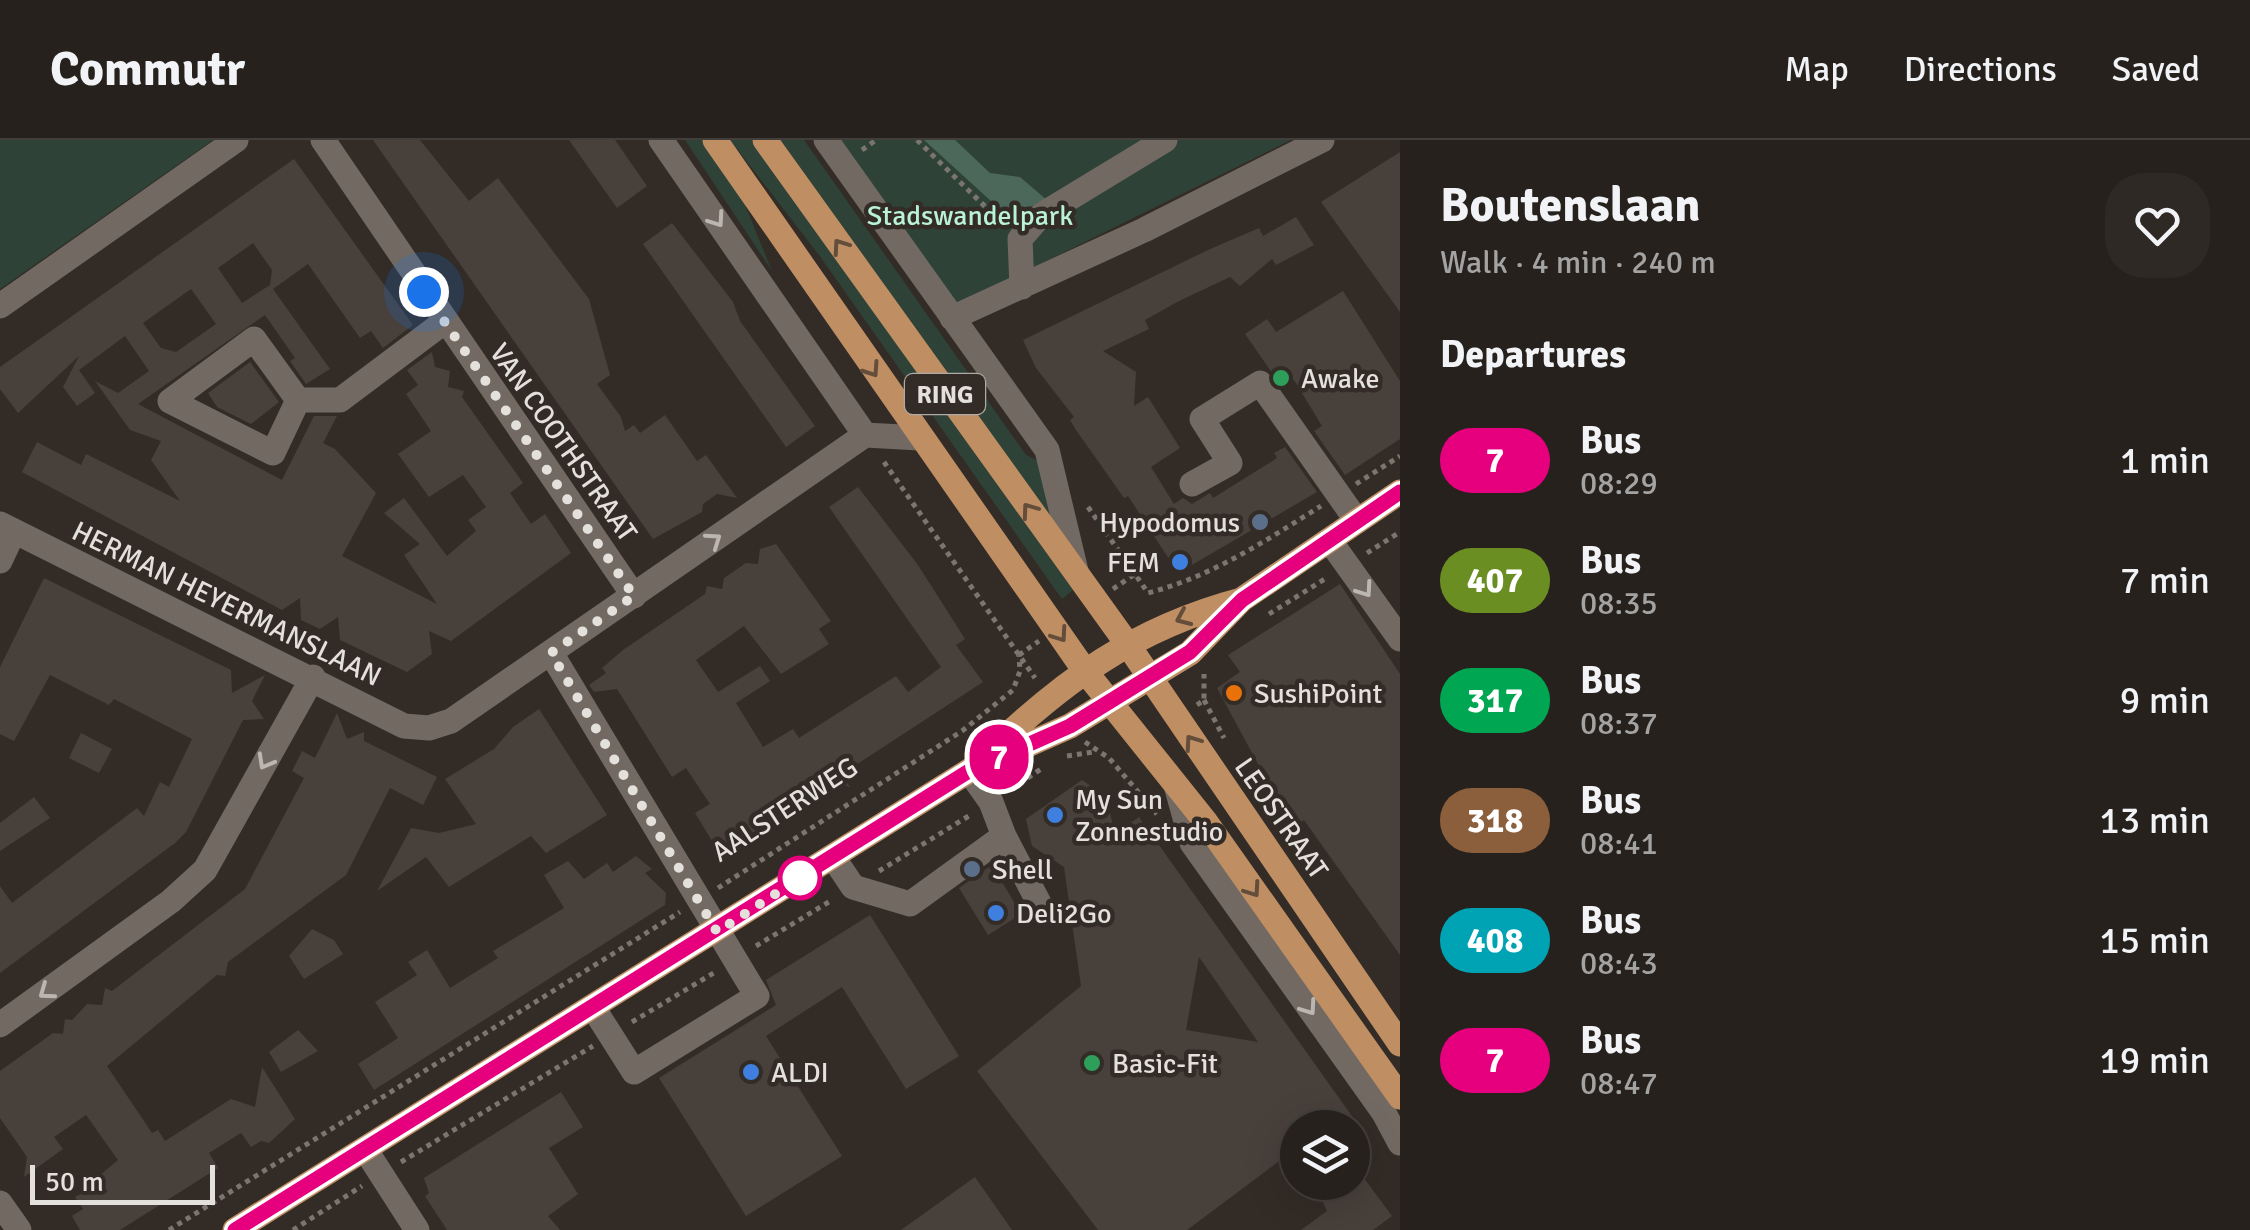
<!DOCTYPE html>
<meta charset="utf-8">
<style>
body{margin:0;font-family:Signika,sans-serif;background:#2e2925;color:#f1f3f6;height:100vh;display:flex;flex-direction:column;font-size:38px;white-space:nowrap}
*{box-sizing:border-box;margin:0}
p{font-size:32px;color:#a4a3a3}
.icon{flex:none;width:55px;height:55px;fill:none;stroke:currentColor;stroke-width:2;stroke-linecap:round;stroke-linejoin:round}
.map{position:relative;flex:1;overflow:hidden}
.drawer{display:flex;flex-direction:column;background:#26211c;width:850px}
.drawer>*{flex:none}
.badge{padding:0 20px;border-radius:32px;font-size:35px;line-height:65px}
.buttons{position:absolute;left:1280px;top:970px;display:grid;gap:20px}
.buttons a{display:grid;place-items:center;width:90px;height:90px;border-radius:50%;background:#26211c;box-shadow:0 10px 40px #0002,0 0 0 2px #423e3b;font-size:50px}
.scale{position:absolute;left:30px;bottom:25px;width:185px;box-sizing:border-box;padding-left:10px;border:5px solid #e4e0db;border-top:0;font-size:28px;line-height:35px;white-space:nowrap;color:#e4e0db;-webkit-text-stroke:8px #332c26;paint-order:stroke}
.you{position:absolute;width:50px;height:50px;margin:-25px;border:8px solid #fff;border-radius:50%;background:#1a73e8;box-shadow:0 0 0 15px #1a73e833}
.map>.badge{position:absolute;translate:-50% -50%;box-shadow:0 0 0 5px #fff}
h2{padding:0 40px;font-size:38px;line-height:90px}
.round{display:grid;place-items:center;flex:none;width:105px;height:105px;border-radius:40px;background:#2e2925}
.headline{display:flex;align-items:center;justify-content:space-between;height:170px;padding:0 40px}
h1{font-size:48px;font-weight:700;line-height:75px}
ul{padding:0;list-style:none}
li{display:flex;align-items:center;gap:30px;height:120px;padding:0 40px}
li div{flex:1}
li b{display:block;font-size:38px}
li em{font-style:normal}
li .badge{min-width:110px;font-weight:700;text-align:center}
header{display:flex;align-items:center;gap:60px;box-sizing:border-box;height:140px;padding:0 50px;background:#26211c;border-bottom:2px solid #423e3b}
header strong{font-size:48px}
nav{display:flex;gap:55px;margin-inline-start:auto;font-size:35px}
main{display:flex;flex:1;min-height:0}
.map>svg:first-child{display:block}
</style>
<header>
<strong>Commutr</strong>
<nav><a>Map</a><a>Directions</a><a>Saved</a></nav>
</header>
<main>
<div class="map">
<svg width="1400" height="1090" viewBox="0 0 1400 1090">
<rect width="100%" height="100%" fill="#332c26"/>
<path fill="#2f4238" d="M0 0H213L0 149Z
M685 0H702L741 55 772 131Z
M730 0H751L1073 450 1062 459 819 115Z
M778 0H804L1026 315 1037 320 1050 376Z
M832 0H1291L947 170Z"/>
<path fill="#4c685a" d="M924 0H955L990 33 1020 37 1048 61 1028 67 1014 82Z"/>
<path fill="#48403a" fill-rule="evenodd" d="M373 0H420L469 61 498 38 589 159 610 235 597 244 621 277 625 291 634 285 640 293 665 275 697 321 706 315 737 358 717 354 703 364 702 372 653 399Z
M569 0H615L647 46 617 68Z
M1400 12V172L1321 62Z
M294 19 413 185 383 208 371 191 360 198 308 124 273 149 330 229 306 244 290 221 295 218 265 175 138 264 282 340 314 276H337L323 303 335 309 376 353 342 416 437 464 404 415 420 404 384 373 404 358 447 416 476 391 468 380 486 367 463 335 429 357 398 314 431 291 406 254 418 245 407 230 432 212 435 227 450 231 448 247 464 251 462 257 523 343 510 353 531 384 545 374 571 413 451 501 429 491 432 514 407 532 340 500 338 477 320 489 301 480 300 458 282 470 22 332 37 302 81 325 86 314 180 361 151 320 161 301 130 290 95 241 118 253 149 231 125 196 79 230 95 253 77 266 63 247 79 216 18 273 0 249V227ZM253 103 272 130 270 145 242 163 218 128ZM191 149 216 184 176 212 161 208 143 183Z
M1296 77 1314 105 1276 125 1272 119 1240 146 1230 137 1179 161 1145 180 1149 189 1103 211 1136 232 1134 266 1148 257 1180 308 1151 327 1174 364 1183 358 1192 364 1210 353 1213 358 1277 318 1274 313 1285 307 1317 352 1178 433 1128 356 1124 358 1076 290 1070 280 1074 277 1036 228 1023 200 1208 110 1259 88 1263 96Z
M672 83 733 162 740 181 815 286 786 307 643 104Z
M1343 151 1400 241V299L1345 335 1314 291 1322 286 1294 240 1282 247 1245 194 1267 179 1276 192Z
M250 222 279 262 251 284 217 267 208 253Z
M858 347 918 425 965 499 956 505 983 542 842 634 850 647 830 642 720 714 695 673 710 664 686 628 672 637 617 549 594 552 589 545 606 533 602 528 623 510 705 454 707 446 722 449 724 438 746 423 758 424 760 409 776 404 831 481 819 489 829 504 781 534 744 486 696 520 718 552 760 526 770 541 736 563 763 607 793 589 799 598 896 536 908 552 941 527 829 367Z
M44 438 231 530 232 553 265 535 252 561 264 579 243 580 186 692 175 703 0 833V746L12 763 137 668 144 676 160 642 169 647 192 599 114 559 109 565 50 535 14 601 0 594V527Z
M1340 444 1400 534V815L1304 680 1297 685 1271 648 1217 548 1240 532 1228 515Z
M539 569 607 675 546 713 531 696 449 747 426 717 377 751 411 688 439 693 476 684 445 639 494 609 513 587Z
M337 573 347 599 364 592V601L437 637 423 665 390 648 346 735 228 822 225 836 217 835 107 926 152 993 158 990 165 1001 231 959 255 967 262 927 295 979 269 1003 261 1001 251 1007 241 993 209 1013 218 1028 120 1090H80L72 1076 83 1069 75 1057 96 1045 93 1041 118 1020 86 975 54 997 63 1009 24 1037 27 1017 0 978V931L53 893 63 894 65 879 72 880 87 864 102 865 105 848 112 851 245 749 304 638 292 631 302 611 315 618Z
M81 593 112 609 99 633 69 618Z
M1082 640 1106 656 1115 694 1139 677 1354 979 1342 988H1298L1295 1017 1286 1016 1187 1090H1098L977 931 1081 846 1064 727 1032 706 1026 679ZM1199 817 1258 902 1186 890Z
M34 657 50 678 0 711V683Z
M636 716 652 729 645 733 666 753 665 765 374 950 358 924 398 898 375 862 417 835 408 822 427 810 450 848 498 818 493 811 564 768 544 735 568 721 584 739 607 723 613 732Z
M992 725 1021 774 988 795 959 748Z
M870 775 959 916 906 949 842 847 766 896 842 1016 746 1076 659 938 776 865 766 840Z
M312 789 334 800 343 814 304 839 289 816Z
M298 890 318 911 281 932 269 912Z
M561 952 583 987 549 1008 578 1054 548 1076 560 1090H447L425 1056 429 1053 424 1038Z
M1352 1022 1392 1076 1373 1090H1301L1327 1071 1317 1050 1327 1042H1352Z
M975 1037 1012 1090H901Z"/>
<g fill="none" stroke-linecap="round" stroke-linejoin="round">
<path stroke="#7b756f" stroke-width="5" stroke-dasharray="5 5" stroke-linecap="butt" d="M917 0 1004 85
M862 10 876 0
M884 322 1035 538
M1356 344 1400 316
M1088 367 1135 434
M1367 413 1400 392
M1113 449 1135 434 1148 453C1213 436 1265 401 1321 366
M1269 474 1328 437
M1019 515 1039 501
M1204 560 1224 598
M1197 565 1204 560V534
M1085 602 1109 618 1157 674
M1067 616 1094 612
M1011 649 1044 627
M879 731 972 674
M718 748 962 591 1013 550 1020 531 1019 515
M756 806 832 760
M632 882 717 831
M401 1022 593 906
M169 1090 680 772
M293 1090 362 1046"/>
<path stroke="#716962" stroke-width="25" d="M323 0 634 456
M661 0 865 295
M826 0 1047 310 1076 431
M1022 147 1020 99 1040 76 1165 0
M0 166 236 0
M952 178 1144 90 1322 0
M298 260 273 313 170 261 254 199 298 260H340L444 182
M1192 344 1230 323 1202 279 1260 243 1357 381
M0 384 404 586 429 588 451 581 865 295 920 298
M1330 401 1400 499
M0 421 14 391
M551 513 757 856 634 932 594 869
M1177 649 1192 703 1384 973 1400 1003
M1004 696 1039 763
M833 717 853 747 910 764 1004 696 991 662 969 631
M0 885 171 761 205 730 313 537
M365 1009 417 1090
M0 1063 19 1090"/>
<path stroke="#bf8e63" stroke-width="25" d="M715 0 1085 531 1205 681 1400 957
M765 0 1128 505 1400 904
M985 616C1063 541 1135 488 1241 460
M235 1090 969 631 1070 586 1190 513 1241 460 1400 352"/>
</g>
<defs><path id="oneway-chevron" d="M-2-3.5L2.5 0L-2 3.5" fill="none" stroke-width="1.6" stroke-linecap="round" stroke-linejoin="round" transform="scale(2.5)"/></defs>
<g stroke="#bcb6b1">
<use href="#oneway-chevron" transform="translate(717 80) rotate(55)"/>
<use href="#oneway-chevron" transform="translate(714 400) rotate(-35)"/>
<use href="#oneway-chevron" transform="translate(1365 450) rotate(55)"/>
<use href="#oneway-chevron" transform="translate(265 622) rotate(119)"/>
<use href="#oneway-chevron" transform="translate(46 852) rotate(144)"/>
<use href="#oneway-chevron" transform="translate(1309 868) rotate(55)"/>
</g>
<g stroke="#644e3b">
<use href="#oneway-chevron" transform="translate(840 106) rotate(-125)"/>
<use href="#oneway-chevron" transform="translate(872 230) rotate(56)"/>
<use href="#oneway-chevron" transform="translate(1029 370) rotate(-126)"/>
<use href="#oneway-chevron" transform="translate(1183 478) rotate(156)"/>
<use href="#oneway-chevron" transform="translate(1060 495) rotate(55)"/>
<use href="#oneway-chevron" transform="translate(1192 602) rotate(-125)"/>
<use href="#oneway-chevron" transform="translate(1253 750) rotate(55)"/>
</g>
<g fill="none" stroke-linecap="round" stroke-linejoin="round">
<defs>
<path id="line" d="M235 1090 969 631 1070 586 1190 512 1242 460 1400 352"/>
</defs>
<use href="#line" stroke="#fff" stroke-width="22"/>
<use href="#line" stroke="#e6007e" stroke-width="15"/>
<path stroke="#e4e0db" stroke-width="10" stroke-dasharray="0 18" d="M424 152 634 456 551 513 717 792 800 738"/>
</g>
<g fill="#2e9e5b" stroke="#332c26" stroke-width="4">
<circle cx="1281" cy="238" r="10"/>
<circle cx="1092" cy="923" r="10"/>
</g>
<g fill="#5c6f8a" stroke="#332c26" stroke-width="4">
<circle cx="1260" cy="382" r="10"/>
<circle cx="972" cy="729" r="10"/>
</g>
<g fill="#3f7fe0" stroke="#332c26" stroke-width="4">
<circle cx="1180" cy="422" r="10"/>
<circle cx="1055" cy="675" r="10"/>
<circle cx="996" cy="773" r="10"/>
<circle cx="751" cy="932" r="10"/>
</g>
<circle fill="#e8710a" stroke="#332c26" stroke-width="4" cx="1234" cy="553" r="10"/>
<circle fill="#fff" stroke="#e6007e" stroke-width="5" cx="800" cy="738" r="20"/>
<g text-anchor="middle" stroke-width="9" stroke-linejoin="round" paint-order="stroke">
<rect fill="#332c26" stroke="#afaaa5" stroke-width="2.5" x="905" y="234" width="80" height="40" rx="8"/>
<g font-size="25" font-weight="bold" fill="#e4e0db">
<text x="945" y="263">RING</text>
</g>
<g font-size="28" fill="#b9f2d5" stroke="#332c26">
<text x="970" y="85">Stadswandelpark</text>
</g>
<g font-size="28" fill="#e4e0db" stroke="#332c26" text-anchor="start">
<text x="1301" y="248">Awake</text>
<text x="1240" y="392" text-anchor="end">Hypodomus</text>
<text x="1160" y="432" text-anchor="end">FEM</text>
<text x="1254" y="563">SushiPoint</text>
<text x="1075" y="669">My Sun<tspan x="1075" dy="32">Zonnestudio</tspan></text>
<text x="992" y="739">Shell</text>
<text x="1016" y="783">Deli2Go</text>
<text x="1112" y="933">Basic-Fit</text>
<text x="771" y="942">ALDI</text>
</g>
<g font-size="28" fill="#e4e0db" stroke="#332c26">
<text transform="translate(564 302) rotate(55)" y="10">VAN COOTHSTRAAT</text>
<text transform="translate(227 463) rotate(26)" y="10">HERMAN HEYERMANSLAAN</text>
<text transform="translate(784 669) rotate(-33)" y="10">AALSTERWEG</text>
<text transform="translate(1282 678) rotate(55)" y="10">LEOSTRAAT</text>
</g>
</g>
</svg>
<div class="buttons">
<a><svg class="icon" aria-label="layers" viewBox="0 0 24 24"><path d="M12 4l9 5-9 5-9-5zM3 14l9 5 9-5"/></svg></a>
</div>
<div class="scale">50 m</div>
<div class="you" style="left:424px;top:152px"></div>
<b class="badge" style="left:999px;top:617px;background:#e6007e;color:#fff">7</b>
</div>
<section class="drawer">
<div class="headline"><div><h1>Boutenslaan</h1><p>Walk · 4 min · 240 m</p></div><a class="round"><svg class="icon" aria-label="heart" viewBox="0 0 24 24"><path d="M12 20l-8-8c-3-5 5-10 8-4 3-6 11-1 8 4z"/></svg></a></div>
<h2>Departures</h2>
<ul>
<li><span class="badge" style="background:#e6007e;color:#fff">7</span><div><b>Bus</b><p>08:29</p></div><em>1 min</em></li>
<li><span class="badge" style="background:#6b8e23;color:#fff">407</span><div><b>Bus</b><p>08:35</p></div><em>7 min</em></li>
<li><span class="badge" style="background:#00a651;color:#fff">317</span><div><b>Bus</b><p>08:37</p></div><em>9 min</em></li>
<li><span class="badge" style="background:#8b5e3c;color:#fff">318</span><div><b>Bus</b><p>08:41</p></div><em>13 min</em></li>
<li><span class="badge" style="background:#00a3b4;color:#fff">408</span><div><b>Bus</b><p>08:43</p></div><em>15 min</em></li>
<li><span class="badge" style="background:#e6007e;color:#fff">7</span><div><b>Bus</b><p>08:47</p></div><em>19 min</em></li>
</ul>
</section>
</main>
